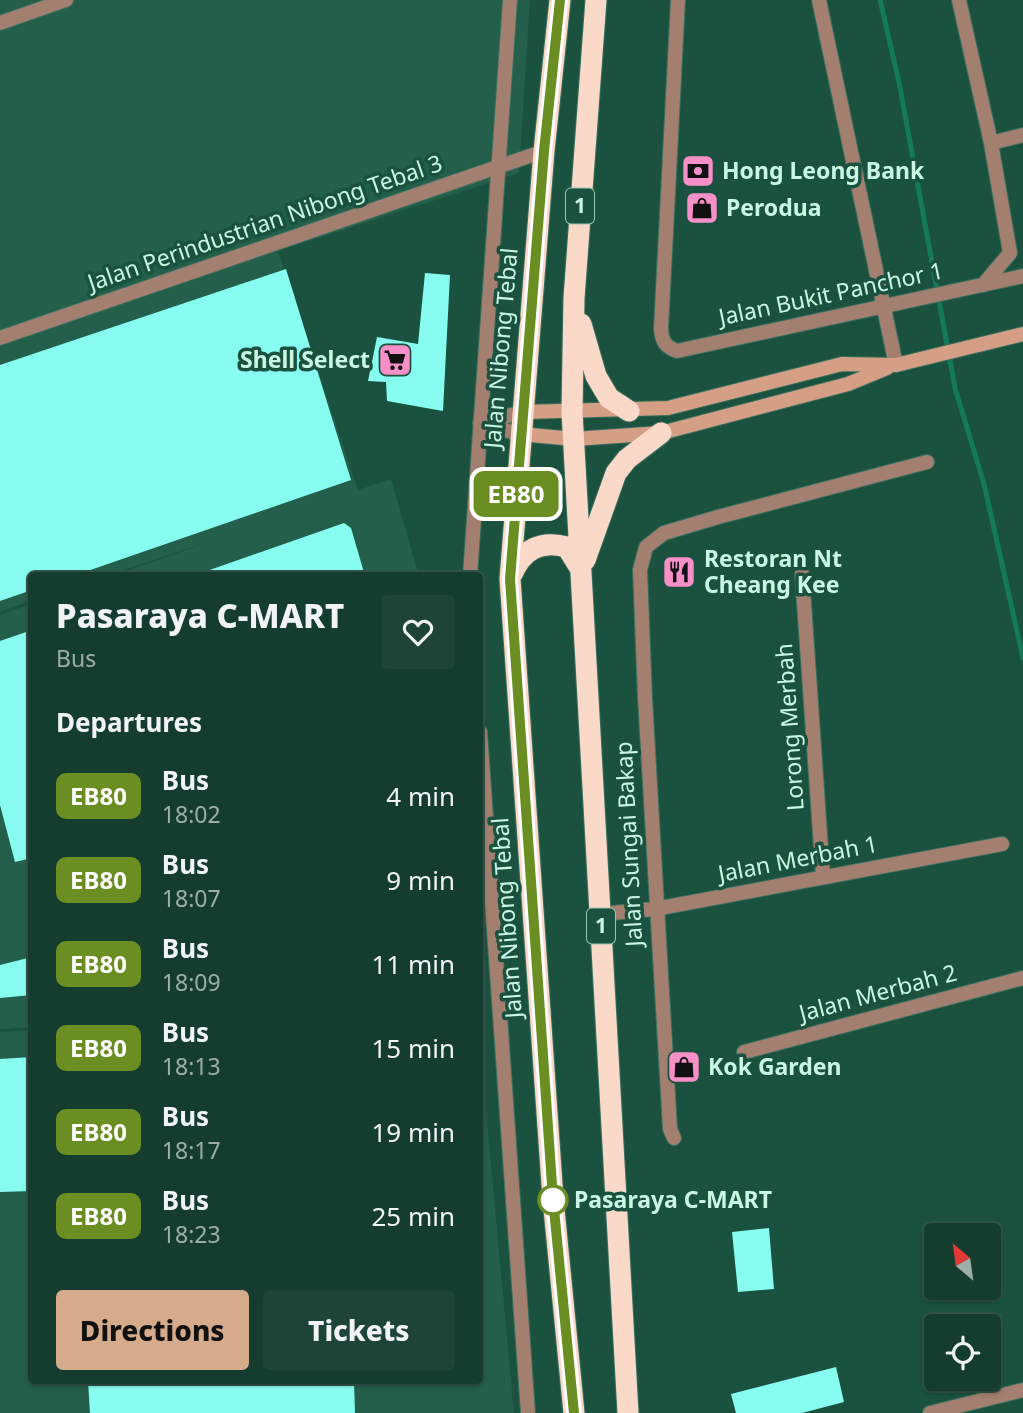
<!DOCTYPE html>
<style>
body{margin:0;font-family:"Noto Sans",sans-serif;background:#1d4437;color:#f1f3f6;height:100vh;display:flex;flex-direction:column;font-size:26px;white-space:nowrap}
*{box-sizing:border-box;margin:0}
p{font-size:23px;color:#9daeaa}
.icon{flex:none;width:38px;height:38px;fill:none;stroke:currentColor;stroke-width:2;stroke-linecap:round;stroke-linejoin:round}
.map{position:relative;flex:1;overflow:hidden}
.drawer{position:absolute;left:28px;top:572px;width:455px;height:812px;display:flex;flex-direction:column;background:#143d2f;border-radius:7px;box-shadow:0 2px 5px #0004,0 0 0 2px #33564b}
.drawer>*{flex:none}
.badge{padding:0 14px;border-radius:10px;font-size:24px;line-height:46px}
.needle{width:46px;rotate:331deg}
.tools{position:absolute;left:924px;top:1223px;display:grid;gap:14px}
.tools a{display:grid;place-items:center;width:77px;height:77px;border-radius:7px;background:#143d2f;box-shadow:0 2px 5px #0004,0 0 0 2px #33564b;font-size:35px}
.map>.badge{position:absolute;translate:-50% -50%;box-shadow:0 0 0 4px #fff}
h2{padding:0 28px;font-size:26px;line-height:63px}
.round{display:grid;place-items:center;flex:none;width:74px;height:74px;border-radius:7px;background:#1d4437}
.overview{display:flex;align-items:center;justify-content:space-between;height:119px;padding:0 28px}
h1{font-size:33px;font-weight:800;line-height:52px}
.action{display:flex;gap:14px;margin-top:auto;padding:14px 28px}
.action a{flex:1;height:80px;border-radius:7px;background:#d6ab8b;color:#111;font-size:28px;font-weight:800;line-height:80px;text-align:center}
.action a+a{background:#1d4437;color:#f1f3f6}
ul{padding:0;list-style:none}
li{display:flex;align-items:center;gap:21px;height:84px;padding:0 28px}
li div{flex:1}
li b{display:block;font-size:26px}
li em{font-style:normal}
li .badge{min-width:77px;font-weight:700;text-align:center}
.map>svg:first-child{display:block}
</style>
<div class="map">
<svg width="1023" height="1413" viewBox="0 0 1023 1413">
<rect width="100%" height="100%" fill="#1b513f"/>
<path fill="#235f4b" d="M0 0H530L519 173 278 251 358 490 391 479 419 576H113L216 539 107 576H32L31 601 0 612Z
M31 604V1027L0 1029V615Z
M31 1030 32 1381H480V1046L514 1413H0V1032Z"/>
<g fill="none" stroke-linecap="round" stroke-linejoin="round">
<path stroke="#15795b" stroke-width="5" d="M880 0 899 82 955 388 984 484 1023 658"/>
</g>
<path fill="#87fdf1" d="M286 269 351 480 73 576H32V590L0 601V365Z
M425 273 450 275 443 411 387 401 386 382 368 381 377 337 418 344Z
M344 523 351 528 365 576H202L201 573Z
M32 630V858L15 862 0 805V641Z
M32 957V995L0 998V965Z
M32 1057V1191L0 1192V1059Z
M769 1228 774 1289 738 1292 732 1232Z
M836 1367 844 1402 802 1413H736L731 1394Z
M88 1381H354L355 1413H90Z"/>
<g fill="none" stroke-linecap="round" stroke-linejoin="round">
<defs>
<path id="street" d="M678 0 661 329C662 342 666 347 677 351L1023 276
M819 0 896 365
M959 0 991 143 1010 253 983 285
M0 23 66 0
M991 143 1023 135
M0 338 544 151
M480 423 523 412
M481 424 520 434
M802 574 823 877
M470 576 510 0
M480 732 528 1413
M600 914 655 909 1002 844
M744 1052 1023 978
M674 1138 670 1129 645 698 640 570 646 547 664 533 718 517 927 462
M930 1413 1023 1390"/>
<path id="secondary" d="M523 412 668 408 842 364 896 365 1023 334
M520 434 574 439 661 433 848 384 887 368"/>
<path id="highway" d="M560 0 544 151 510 579 553 1199 574 1413
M596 0 574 298 572 412 628 1413
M581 324 596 376 609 398 629 411
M585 560 616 473 627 459 661 433
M512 574C523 549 541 540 567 547L580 568"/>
</defs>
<use href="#street" stroke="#3a6f5d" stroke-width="16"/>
<use href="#secondary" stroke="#3a6f5d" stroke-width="16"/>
<use href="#highway" stroke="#3a6f5d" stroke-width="23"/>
<use href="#street" stroke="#a27f6f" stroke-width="14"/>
<use href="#secondary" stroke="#d49f84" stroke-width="14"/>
<use href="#highway" stroke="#fbd9c9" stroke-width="21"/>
</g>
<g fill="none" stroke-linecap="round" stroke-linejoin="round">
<defs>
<path id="line" d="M560 0 544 151 510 579 553 1199 574 1413"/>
</defs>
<use href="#line" stroke="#fff" stroke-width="16"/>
<use href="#line" stroke="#6b8e23" stroke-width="10"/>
</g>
<defs>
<symbol id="bank-square" viewBox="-11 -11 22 22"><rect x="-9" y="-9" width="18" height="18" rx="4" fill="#f98fc9" stroke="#1b513f"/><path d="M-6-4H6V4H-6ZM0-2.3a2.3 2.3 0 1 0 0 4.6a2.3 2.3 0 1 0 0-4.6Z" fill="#111"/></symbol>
<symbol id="shop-square" viewBox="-11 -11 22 22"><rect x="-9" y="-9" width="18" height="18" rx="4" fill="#f98fc9" stroke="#1b513f"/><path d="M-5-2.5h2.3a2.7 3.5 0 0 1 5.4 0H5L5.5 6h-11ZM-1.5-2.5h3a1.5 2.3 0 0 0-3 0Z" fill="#111"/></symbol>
<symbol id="supermarket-square" viewBox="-11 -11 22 22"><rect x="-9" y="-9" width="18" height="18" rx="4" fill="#f98fc9" stroke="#1b513f"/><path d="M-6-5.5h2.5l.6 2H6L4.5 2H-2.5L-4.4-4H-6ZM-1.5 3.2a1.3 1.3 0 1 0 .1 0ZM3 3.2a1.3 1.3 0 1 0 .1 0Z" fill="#111"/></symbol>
<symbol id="restaurant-square" viewBox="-11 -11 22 22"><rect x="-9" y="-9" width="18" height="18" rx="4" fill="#f98fc9" stroke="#1b513f"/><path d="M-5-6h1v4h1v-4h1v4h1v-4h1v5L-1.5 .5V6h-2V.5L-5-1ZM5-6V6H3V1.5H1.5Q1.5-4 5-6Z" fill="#111"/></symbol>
</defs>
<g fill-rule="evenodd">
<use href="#bank-square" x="679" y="152" width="38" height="38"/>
<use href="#shop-square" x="683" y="189" width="38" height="38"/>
<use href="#supermarket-square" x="376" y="341" width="38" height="38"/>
<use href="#restaurant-square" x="660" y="553" width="38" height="38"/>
<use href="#shop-square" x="665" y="1048" width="38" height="38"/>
</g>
<circle fill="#fff" stroke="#6b8e23" stroke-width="3.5" cx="553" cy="1200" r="14"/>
<g text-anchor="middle" stroke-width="7" stroke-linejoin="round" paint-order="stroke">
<g fill="#1b513f" stroke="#95c5b2" stroke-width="2">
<rect x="566" y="188.5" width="28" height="35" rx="5"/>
<rect x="587" y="908.5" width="28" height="35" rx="5"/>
</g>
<g font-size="21" font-weight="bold" fill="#c9f7e3">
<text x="580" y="213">1</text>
<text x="601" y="933">1</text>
</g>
<g font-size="23" font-weight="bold" fill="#c9f7e3" stroke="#1b513f" text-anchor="start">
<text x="722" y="179">Hong Leong Bank</text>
<text x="726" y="216">Perodua</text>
<text x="370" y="368" text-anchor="end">Shell Select</text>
<text x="704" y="567">Restoran Nt<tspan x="704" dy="26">Cheang Kee</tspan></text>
<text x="708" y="1075">Kok Garden</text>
</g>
<g font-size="23" fill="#c9f7e3" stroke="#1b513f">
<text transform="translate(265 223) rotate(-19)" y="8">Jalan Perindustrian Nibong Tebal 3</text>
<text transform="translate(831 294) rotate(-12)" y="8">Jalan Bukit Panchor 1</text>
<text transform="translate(501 348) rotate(-85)" y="8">Jalan Nibong Tebal</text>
<text transform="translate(790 727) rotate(-94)" y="8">Lorong Merbah</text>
<text transform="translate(629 844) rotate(-93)" y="8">Jalan Sungai Bakap</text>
<text transform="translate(798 859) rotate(-11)" y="8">Jalan Merbah 1</text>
<text transform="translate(507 918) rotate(-94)" y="8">Jalan Nibong Tebal</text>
<text transform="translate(878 993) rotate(-15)" y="8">Jalan Merbah 2</text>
</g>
<g font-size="23" font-weight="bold" fill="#c9f7e3" stroke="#1b513f" text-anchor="start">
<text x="574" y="1208">Pasaraya C-MART</text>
</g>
</g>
</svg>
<div class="tools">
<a><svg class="needle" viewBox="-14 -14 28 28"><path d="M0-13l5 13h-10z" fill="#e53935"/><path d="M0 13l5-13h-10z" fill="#9daeaa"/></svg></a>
<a><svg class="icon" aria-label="locate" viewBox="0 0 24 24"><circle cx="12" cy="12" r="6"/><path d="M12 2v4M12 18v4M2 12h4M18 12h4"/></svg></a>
</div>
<b class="badge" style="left:516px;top:494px;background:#6b8e23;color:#fff">EB80</b>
<section class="drawer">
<div class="overview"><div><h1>Pasaraya C-MART</h1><p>Bus</p></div><a class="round"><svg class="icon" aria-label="heart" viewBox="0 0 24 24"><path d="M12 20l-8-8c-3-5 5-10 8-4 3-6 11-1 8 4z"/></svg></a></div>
<h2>Departures</h2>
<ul>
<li><span class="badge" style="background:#6b8e23;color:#fff">EB80</span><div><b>Bus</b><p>18:02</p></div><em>4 min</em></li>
<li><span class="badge" style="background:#6b8e23;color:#fff">EB80</span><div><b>Bus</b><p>18:07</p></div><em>9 min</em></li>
<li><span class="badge" style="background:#6b8e23;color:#fff">EB80</span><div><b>Bus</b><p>18:09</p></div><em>11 min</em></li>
<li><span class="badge" style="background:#6b8e23;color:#fff">EB80</span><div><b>Bus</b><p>18:13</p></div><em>15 min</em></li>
<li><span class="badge" style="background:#6b8e23;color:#fff">EB80</span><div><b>Bus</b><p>18:17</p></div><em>19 min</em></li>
<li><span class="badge" style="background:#6b8e23;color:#fff">EB80</span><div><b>Bus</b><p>18:23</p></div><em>25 min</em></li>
</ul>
<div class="action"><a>Directions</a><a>Tickets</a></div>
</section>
</div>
